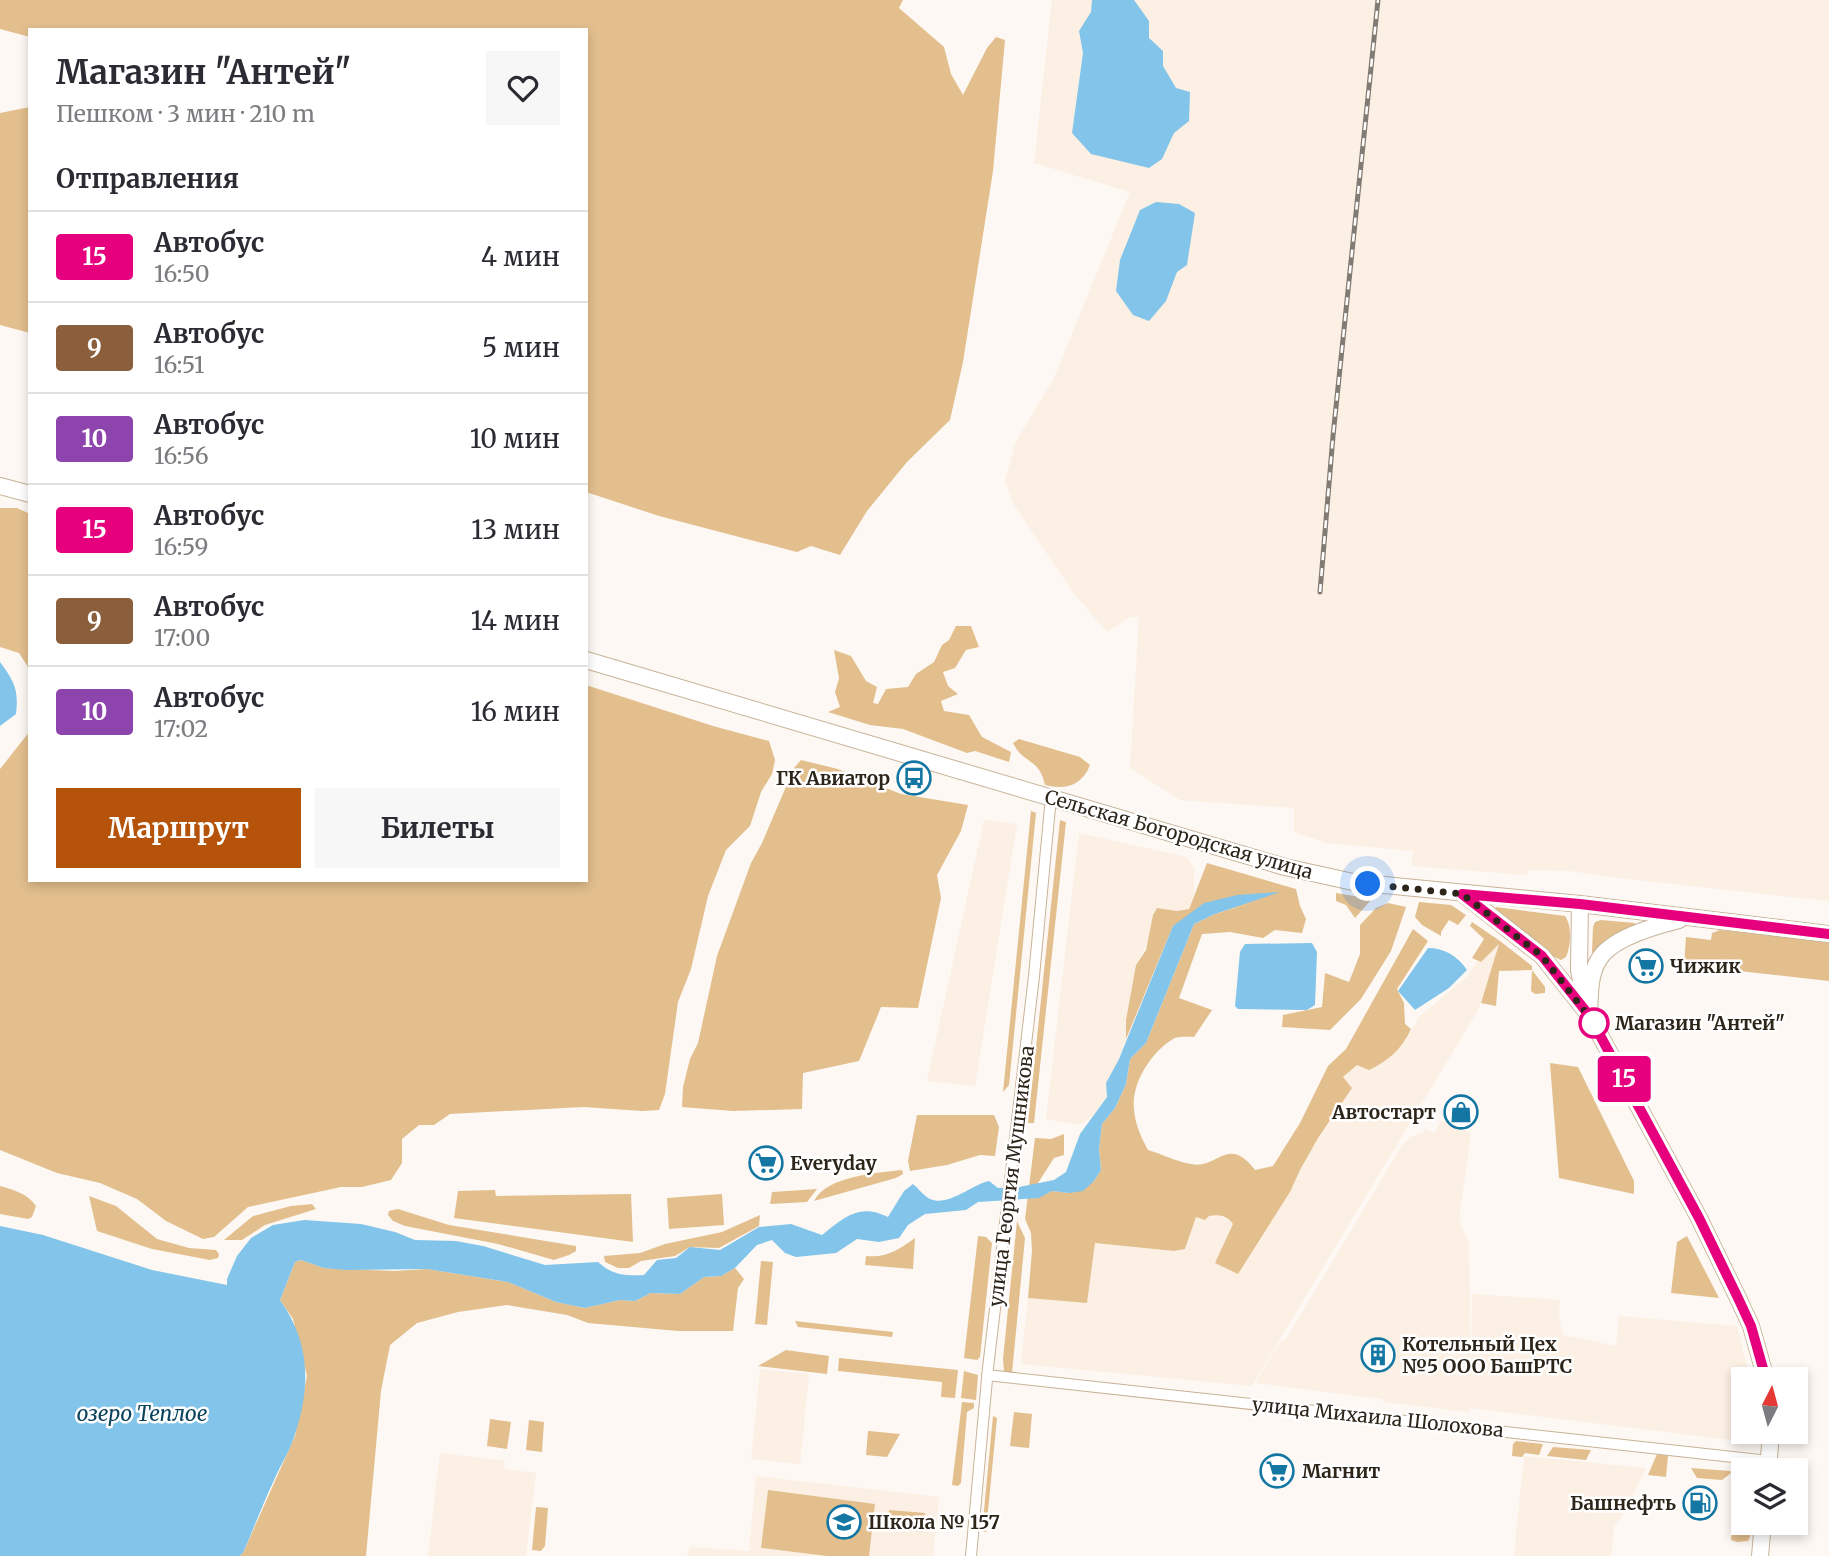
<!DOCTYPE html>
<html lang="ru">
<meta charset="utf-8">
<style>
body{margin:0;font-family:Merriweather,serif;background:#f7f7f7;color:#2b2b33;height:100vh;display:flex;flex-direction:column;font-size:26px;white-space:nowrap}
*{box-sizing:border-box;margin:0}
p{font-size:23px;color:#7c7c81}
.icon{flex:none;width:38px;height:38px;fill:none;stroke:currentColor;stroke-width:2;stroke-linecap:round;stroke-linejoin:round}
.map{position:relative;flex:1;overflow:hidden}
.panel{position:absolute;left:28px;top:28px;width:560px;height:854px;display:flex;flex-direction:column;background:#fff;border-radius:0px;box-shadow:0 4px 10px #0003}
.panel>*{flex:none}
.badge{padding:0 14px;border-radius:5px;font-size:24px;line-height:46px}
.needle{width:46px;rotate:6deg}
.buttons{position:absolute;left:1731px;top:1367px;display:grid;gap:14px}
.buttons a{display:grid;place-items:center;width:77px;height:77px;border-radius:0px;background:#fff;box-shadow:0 4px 10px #0003;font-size:35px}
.you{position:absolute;width:35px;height:35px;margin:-18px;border:5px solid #fff;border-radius:50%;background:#1a73e8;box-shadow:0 0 0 10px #1a73e833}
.map>.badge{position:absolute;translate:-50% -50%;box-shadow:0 0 0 4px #fff}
h2{padding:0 28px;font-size:26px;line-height:63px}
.round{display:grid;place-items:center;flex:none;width:74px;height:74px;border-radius:0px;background:#f7f7f7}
.overview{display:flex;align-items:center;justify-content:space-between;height:119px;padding:0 28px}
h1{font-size:33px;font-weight:700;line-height:52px}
.cta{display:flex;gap:14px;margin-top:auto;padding:14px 28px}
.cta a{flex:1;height:80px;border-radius:0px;background:#b45309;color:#fff;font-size:28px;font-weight:700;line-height:80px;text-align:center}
.cta a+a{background:#f7f7f7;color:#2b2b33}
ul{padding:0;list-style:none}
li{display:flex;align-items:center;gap:21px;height:91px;padding:0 28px;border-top:2px solid #e1e1e2}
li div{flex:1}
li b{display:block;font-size:26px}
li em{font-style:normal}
li .badge{min-width:77px;font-weight:700;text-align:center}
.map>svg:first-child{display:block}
</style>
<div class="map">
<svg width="1829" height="1556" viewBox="0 0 1829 1556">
<rect width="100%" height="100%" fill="#fdf8f3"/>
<path fill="#fbf0e3" d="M1052 0H1829V901L1628 879 1569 871 1529 870 1527 875 1412 866 1413 851 1327 843 1294 832V808L1180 800 1130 768 1139 617H1130L1107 632 1075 595 1014 505 1005 481 1015 443 1054 378 1130 192 1034 163Z
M984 820 1017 824 975 1086 927 1081Z
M1079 833 1187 857 1194 868V893L1189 909 1177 911 1157 908 1153 915 1150 938 1136 965 1126 1020V1039L1114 1071 1106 1083 1107 1097 1093 1115 1082 1123 1073 1124 1046 1119Z
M1489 941 1501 948 1478 1010 1252 1386 1021 1364 1028 1298 1087 1303 1095 1243 1174 1251 1185 1249 1196 1217 1219 1214 1258 1241 1290 1192 1300 1170 1318 1138 1352 1088 1343 1078 1357 1065 1406 1040 1419 1017 1469 975Z
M1441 1120 1471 1133 1459 1219 1469 1244 1471 1382 1472 1294 1560 1300 1559 1315 1563 1335 1616 1346 1619 1316 1737 1326 1750 1379H1743V1432H1755L1754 1443 1471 1408V1406L1468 1412 1384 1402 1382 1399 1257 1383 1258 1378 1278 1345 1288 1336 1400 1148 1410 1137 1423 1133 1424 1129 1435 1133Z
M760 1369 809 1374 800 1464 751 1459Z
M440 1453 505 1461 504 1469 536 1473 526 1556H428Z
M1524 1456 1646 1468 1624 1514 1614 1527 1611 1556H1514Z
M756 1476 939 1497 933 1556H687L690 1547 749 1551Z"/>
<path fill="#e3bf8e" d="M0 0H903L899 8 944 47 951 74 963 95 987 48 996 37 1005 40 993 171 963 362 950 420 907 462 867 511 840 555 811 546 797 552 659 516 586 492V30H30V37L0 29Z
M30 107V333L0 325V113Z
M0 508H17L30 514V670L19 653 0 647Z
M956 626H971L979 647 966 650 955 668 943 672 948 686 958 694 941 701 944 711 969 715 982 737 1011 752 1009 762 975 751 967 753 903 729 870 725 828 712 840 707 835 692 839 678 834 650 851 656 866 681 877 687 873 703 878 704 886 689 908 687 916 674 934 662 942 645 949 640Z
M586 685 713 726 769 741 775 760 772 774 761 792 750 826 726 850 708 896 691 969 678 1002 665 1094 659 1110 642 1111 584 1107 450 1114 434 1125H419L402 1139V1163L391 1180 362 1187H341L248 1207 214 1237 203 1239 166 1221 137 1199 100 1183 57 1173 0 1150V769L30 731V880H586Z
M1019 739 1080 757 1090 765C1082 786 1065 790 1045 785 1039 757 1024 765 1013 743Z
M801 760 838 769 901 794 968 805 961 831 937 875 941 898 918 1008 881 1007 859 1061 803 1073 802 1109 733 1111 682 1107 683 1087 690 1059 698 1043 717 956 751 863 762 843 794 768Z
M1031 811 1036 813 1009 1085 1003 1092Z
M1060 820 1066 822 1034 1123H1028Z
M1207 863 1296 889 1300 906 1306 919 1302 933 1275 930 1263 938 1230 932 1202 934 1179 998 1212 1010 1194 1037C1187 1037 1178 1036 1173 1039 1151 1052 1131 1084 1134 1109 1135 1124 1141 1137 1148 1150 1162 1154 1177 1162 1191 1164 1217 1170 1228 1134 1255 1170L1273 1166 1300 1123 1328 1066 1346 1049 1413 929 1428 941 1397 989 1404 1003 1405 1024 1411 1029C1402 1049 1388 1061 1369 1070L1357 1065 1343 1077 1352 1088 1318 1138 1300 1170 1290 1192 1238 1274 1215 1263 1233 1224C1227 1215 1218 1214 1209 1216L1205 1220 1196 1217 1185 1249 1174 1251 1095 1243 1087 1303 1028 1298 1032 1251 1031 1233 1025 1219 1035 1138 1051 1139 1064 1134V1155L1054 1158 1038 1183 1044 1195 1052 1191 1069 1193 1094 1181 1101 1170 1099 1149 1102 1124 1115 1108 1126 1084 1130 1059 1146 1043 1194 924 1215 914 1257 901 1173 926 1126 1039V1020L1136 965 1146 950 1153 915 1157 908 1177 911 1189 909Z
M1336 893 1372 899 1355 918 1346 905 1336 901Z
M1419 902 1451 905 1466 915 1458 925 1449 920 1441 932V936L1422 925 1415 917Z
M1388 903 1406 907 1391 951 1361 999 1330 1030 1282 1027 1283 1015 1322 1007 1325 973 1349 982 1360 954V925L1376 908Z
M1496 907 1565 916C1572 925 1571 946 1566 957L1561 960 1550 955 1494 910Z
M1601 920 1635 923V928L1593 953 1592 952 1593 927 1595 922Z
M1472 922 1500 941 1532 966V970L1545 987V993L1535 994 1531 991 1532 970 1499 971 1496 1006 1481 1003 1499 944 1481 962 1472 958 1484 939 1470 926Z
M1720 930 1829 941V981L1684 965 1686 937 1711 940 1712 933Z
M1550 1063 1578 1067 1634 1181V1194L1559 1178Z
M917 1115H994L999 1127 995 1156 980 1155 947 1165 910 1171 908 1161Z
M902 1170 903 1174 896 1178 814 1201C827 1176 876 1173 902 1170Z
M0 1186C14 1190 27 1193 36 1206L32 1217 28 1219 0 1214Z
M817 1189 807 1202 770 1204 772 1192Z
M495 1190 496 1196 631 1194 633 1242 454 1218 458 1191Z
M722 1194 724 1225 669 1229 667 1198Z
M89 1196 116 1206 157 1239 189 1248 216 1250 219 1254 218 1258 210 1260 152 1249 97 1231Z
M312 1204 316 1209 265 1225 242 1240H224L253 1216 291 1206Z
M398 1209 449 1225 576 1246V1251L569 1255 554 1260 498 1244 405 1226 393 1221 388 1215 389 1211Z
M760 1215 759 1226 719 1248 690 1247 675 1256 641 1261 629 1268H618L605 1262 604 1256 640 1253 665 1244 722 1232Z
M1017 1221 1025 1238 1012 1373 1004 1371 1003 1359Z
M978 1236 986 1237 992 1243 980 1357 977 1360 964 1358Z
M1687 1236 1719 1298 1671 1293 1677 1242Z
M915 1238 913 1269 865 1265 866 1256C887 1258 898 1250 915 1238Z
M301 1260 324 1268 394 1271 427 1269 508 1282 556 1302 585 1308 620 1300 635 1301 651 1293 680 1294 704 1277 721 1276 735 1268 744 1279 738 1288 733 1331H678L588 1323 567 1315 507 1305 458 1312 417 1323 390 1345 381 1391 366 1556H239L243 1553 295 1436 307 1376 293 1319 280 1300 295 1262Z
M761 1261 773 1262 767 1325 755 1324Z
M795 1321 893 1332 892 1337 798 1327Z
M786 1350 829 1356 827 1374 758 1366Z
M839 1358 958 1370 955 1398 941 1397 942 1382 838 1371Z
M964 1371 978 1375 976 1400 961 1398Z
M962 1402 974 1403V1408L967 1412 961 1483 958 1486 952 1485Z
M1014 1412 1032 1414 1029 1448 1010 1446Z
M993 1416 997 1418 986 1532 982 1531Z
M490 1419 511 1422 507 1449 487 1446Z
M529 1420 544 1422 542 1452 526 1450Z
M868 1431H869L900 1434 887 1457 866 1455Z
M1516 1441 1543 1444 1539 1455 1525 1453 1522 1457 1512 1456 1513 1444Z
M1553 1447 1591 1450 1586 1460 1547 1456Z
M1657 1454 1668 1456 1666 1477 1648 1475Z
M1738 1460 1754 1463 1757 1465V1470H1743V1522L1753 1523 1752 1532 1748 1541 1737 1542 1731 1540Z
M1691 1468 1730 1471 1731 1473 1722 1480 1697 1478Z
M768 1490 875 1504 869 1556H827L761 1548Z
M536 1507 548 1508 545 1546 541 1551 532 1550Z
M889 1510 925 1513 923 1532 887 1528Z"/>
<path fill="#82c4ea" d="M1092 0H1134L1149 21V38L1163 51V66L1176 88 1190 92 1189 121 1174 133 1162 159 1149 168 1091 154 1072 133 1083 53 1079 31 1091 12Z
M1156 202 1179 204 1195 213 1187 265 1177 272 1166 301 1149 321 1133 315 1116 291 1120 260 1140 210Z
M0 662C14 681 19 689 16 714L0 726Z
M1280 892 1215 914 1194 924 1146 1043 1130 1059 1126 1084 1115 1108 1102 1124 1099 1149 1101 1170 1094 1181 1083 1191 1069 1193 1052 1191 1039 1198 978 1202 966 1210 925 1214 908 1225 899 1238 879 1242 857 1239 836 1253 796 1257 785 1253 772 1240 757 1245 735 1268 721 1276 704 1277 680 1294 651 1293 635 1301 620 1300 585 1308 556 1302 508 1282 427 1269 346 1270 324 1268 301 1260 295 1262 280 1300C310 1342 311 1386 295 1434 291 1449 281 1464 275 1478 263 1503 254 1528 243 1553L239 1556H0V1226L43 1235 152 1270 227 1285V1279L237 1256 251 1238 273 1225 304 1220 361 1224 395 1232 415 1240 456 1241 483 1246 545 1265 598 1262C612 1275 625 1276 644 1275L657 1260 676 1258 690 1247 720 1250 759 1227 791 1224 822 1235C845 1217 859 1203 888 1217L904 1191 913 1184C918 1188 924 1196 930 1199 948 1207 971 1185 989 1181L998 1188 1019 1187 1054 1180 1066 1172 1080 1134 1107 1097 1106 1083 1119 1059 1173 926 1204 903 1237 895Z
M1312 943 1317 952 1315 1005 1307 1010 1238 1009 1235 1006 1240 952 1245 944Z
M1428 948C1444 948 1458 956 1467 970L1449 988 1415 1010 1398 991Z"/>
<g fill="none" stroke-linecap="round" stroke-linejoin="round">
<defs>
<path id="minor" d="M987 1375 1769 1461
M971 1556 988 1368 1034 976 1051 797"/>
<path id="secondary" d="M0 486 30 494
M586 660 1285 867 1353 882 1580 904 1829 934
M1463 894 1542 956 1589 1015 1699 1218 1738 1298 1751 1326 1766 1379
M1580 904 1579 970 1585 1002
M1589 1015C1590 997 1589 976 1598 961 1610 938 1655 926 1679 920
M1768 1470 1771 1432
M1760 1556 1763 1522"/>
</defs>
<use href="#minor" stroke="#c8b399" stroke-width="12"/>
<use href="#secondary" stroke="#c8b399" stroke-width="18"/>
<use href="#minor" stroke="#fff" stroke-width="10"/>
<use href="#secondary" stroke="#fff" stroke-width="16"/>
<defs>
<path id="rail" d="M1320 592 1333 436 1378 0"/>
</defs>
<use href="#rail" stroke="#827b73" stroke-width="5"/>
<use href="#rail" stroke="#fff" stroke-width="2.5" stroke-dasharray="8" stroke-linecap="butt"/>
</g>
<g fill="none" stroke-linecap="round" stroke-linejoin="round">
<defs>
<path id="line" d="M1766 1379 1751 1326 1738 1298 1699 1218 1589 1015 1542 956 1462 894 1580 904 1829 934"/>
</defs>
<use href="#line" stroke="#fff" stroke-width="16"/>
<use href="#line" stroke="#e6007e" stroke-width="10"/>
<path stroke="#2d251a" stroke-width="7" stroke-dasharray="0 12.6" d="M1368 884 1462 894 1542 956 1594 1023"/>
</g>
<defs>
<symbol id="bus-ring" viewBox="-11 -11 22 22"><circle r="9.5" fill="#fff" stroke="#1376a3" stroke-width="1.5"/><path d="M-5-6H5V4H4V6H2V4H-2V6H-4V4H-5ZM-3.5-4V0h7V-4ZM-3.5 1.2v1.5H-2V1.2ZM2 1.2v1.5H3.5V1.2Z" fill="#1376a3"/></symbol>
<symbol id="supermarket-ring" viewBox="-11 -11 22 22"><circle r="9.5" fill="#fff" stroke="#1376a3" stroke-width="1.5"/><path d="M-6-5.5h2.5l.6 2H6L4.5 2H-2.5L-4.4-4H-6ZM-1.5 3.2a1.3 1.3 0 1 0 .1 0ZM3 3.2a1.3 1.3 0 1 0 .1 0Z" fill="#1376a3"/></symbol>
<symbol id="shop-ring" viewBox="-11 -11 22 22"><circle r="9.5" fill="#fff" stroke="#1376a3" stroke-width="1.5"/><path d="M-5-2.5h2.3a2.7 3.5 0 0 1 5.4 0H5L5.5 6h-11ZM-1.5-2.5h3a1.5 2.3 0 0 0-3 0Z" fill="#1376a3"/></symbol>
<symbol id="building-ring" viewBox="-11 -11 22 22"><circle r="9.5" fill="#fff" stroke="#1376a3" stroke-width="1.5"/><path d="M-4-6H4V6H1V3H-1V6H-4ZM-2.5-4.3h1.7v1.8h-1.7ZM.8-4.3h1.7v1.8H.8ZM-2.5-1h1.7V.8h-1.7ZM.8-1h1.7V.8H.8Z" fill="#1376a3"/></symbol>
<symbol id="fuel-ring" viewBox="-11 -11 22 22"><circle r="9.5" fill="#fff" stroke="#1376a3" stroke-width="1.5"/><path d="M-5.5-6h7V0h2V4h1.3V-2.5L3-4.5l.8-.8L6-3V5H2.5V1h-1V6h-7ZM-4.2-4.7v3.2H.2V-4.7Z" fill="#1376a3"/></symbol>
<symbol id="school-ring" viewBox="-11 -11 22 22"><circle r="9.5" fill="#fff" stroke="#1376a3" stroke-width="1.5"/><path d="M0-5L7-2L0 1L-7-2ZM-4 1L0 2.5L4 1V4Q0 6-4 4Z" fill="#1376a3"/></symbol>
</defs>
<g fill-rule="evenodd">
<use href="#bus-ring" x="895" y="759" width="38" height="38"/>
<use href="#supermarket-ring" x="1627" y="947" width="38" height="38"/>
<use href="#shop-ring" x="1442" y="1093" width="38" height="38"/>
<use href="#supermarket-ring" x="747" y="1144" width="38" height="38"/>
<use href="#building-ring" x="1359" y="1336" width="38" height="38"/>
<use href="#supermarket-ring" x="1258" y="1452" width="38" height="38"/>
<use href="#fuel-ring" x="1681" y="1484" width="38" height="38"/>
<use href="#school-ring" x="825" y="1503" width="38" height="38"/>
</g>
<circle fill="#fff" stroke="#e6007e" stroke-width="3.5" cx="1594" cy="1023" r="14"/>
<g text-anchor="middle" stroke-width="5" stroke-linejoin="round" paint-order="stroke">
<g font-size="19" font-weight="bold" fill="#2d251a" stroke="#fff" text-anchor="start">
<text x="890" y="785" text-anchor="end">ГК Авиатор</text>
<text x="1670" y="973">Чижик</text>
<text x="1436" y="1119" text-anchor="end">Автостарт</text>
<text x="790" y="1170">Everyday</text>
<text x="1402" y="1351">Котельный Цех<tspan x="1402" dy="22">№5 ООО БашРТС</tspan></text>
<text x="1302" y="1478">Магнит</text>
<text x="1676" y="1510" text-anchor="end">Башнефть</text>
<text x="868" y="1529">Школа № 157</text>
</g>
<g font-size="19" fill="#2d251a" stroke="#fff">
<text transform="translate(1179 834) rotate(16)" y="7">Сельская Богородская улица</text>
<text transform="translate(1011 1176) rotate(-83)" y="7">улица Георгия Мушникова</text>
<text transform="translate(1378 1417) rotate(6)" y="7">улица Михаила Шолохова</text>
</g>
<g font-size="19" font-weight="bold" fill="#2d251a" stroke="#fff" text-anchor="start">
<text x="1615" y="1030">Магазин "Антей"</text>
</g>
<g font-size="21" font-style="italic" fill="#0a425c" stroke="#fff">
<text x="142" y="1421">озеро Теплое</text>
</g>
</g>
</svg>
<div class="buttons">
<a><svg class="needle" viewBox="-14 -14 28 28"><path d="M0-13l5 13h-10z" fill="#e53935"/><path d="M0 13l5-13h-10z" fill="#7c7c81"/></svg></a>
<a><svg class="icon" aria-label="layers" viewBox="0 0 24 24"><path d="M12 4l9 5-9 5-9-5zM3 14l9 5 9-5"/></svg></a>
</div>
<div class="you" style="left:1368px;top:884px"></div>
<b class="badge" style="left:1624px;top:1079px;background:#e6007e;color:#fff">15</b>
<section class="panel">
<div class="overview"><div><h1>Магазин &quot;Антей&quot;</h1><p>Пешком · 3 мин · 210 m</p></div><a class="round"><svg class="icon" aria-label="heart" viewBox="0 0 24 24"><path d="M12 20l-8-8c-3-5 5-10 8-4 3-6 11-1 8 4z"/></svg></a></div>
<h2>Отправления</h2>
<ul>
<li><span class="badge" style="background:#e6007e;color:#fff">15</span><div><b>Автобус</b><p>16:50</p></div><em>4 мин</em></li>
<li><span class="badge" style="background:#8b5e3c;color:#fff">9</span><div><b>Автобус</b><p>16:51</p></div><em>5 мин</em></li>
<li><span class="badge" style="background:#8e44ad;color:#fff">10</span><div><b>Автобус</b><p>16:56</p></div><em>10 мин</em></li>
<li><span class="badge" style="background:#e6007e;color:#fff">15</span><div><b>Автобус</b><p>16:59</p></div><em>13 мин</em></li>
<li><span class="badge" style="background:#8b5e3c;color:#fff">9</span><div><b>Автобус</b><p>17:00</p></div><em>14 мин</em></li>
<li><span class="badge" style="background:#8e44ad;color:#fff">10</span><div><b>Автобус</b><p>17:02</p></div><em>16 мин</em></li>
</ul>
<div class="cta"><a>Маршрут</a><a>Билеты</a></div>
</section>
</div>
